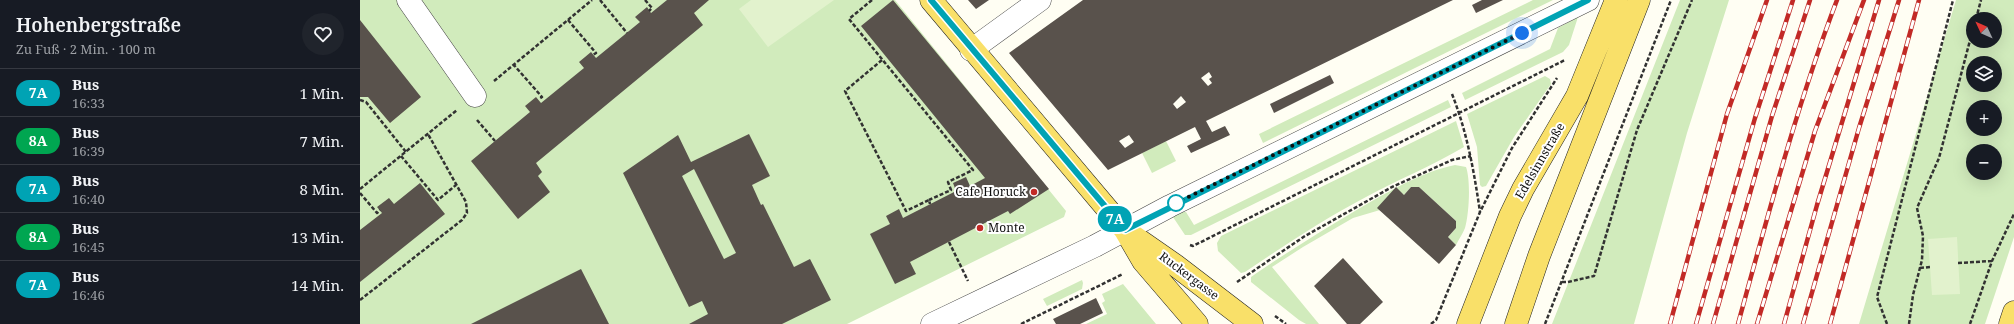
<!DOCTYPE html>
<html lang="de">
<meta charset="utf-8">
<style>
body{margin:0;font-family:"Noto Serif",serif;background:#20242c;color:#f1f3f6;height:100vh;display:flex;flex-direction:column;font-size:15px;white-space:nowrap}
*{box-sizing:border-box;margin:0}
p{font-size:13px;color:#9ea1a6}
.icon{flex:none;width:22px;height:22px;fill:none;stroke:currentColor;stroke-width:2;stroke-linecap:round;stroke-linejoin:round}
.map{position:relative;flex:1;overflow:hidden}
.sheet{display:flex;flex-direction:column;background:#171b24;width:360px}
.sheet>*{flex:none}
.badge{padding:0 8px;border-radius:13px;font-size:14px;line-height:26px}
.needle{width:26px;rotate:314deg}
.controls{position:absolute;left:1606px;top:12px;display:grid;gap:8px}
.controls a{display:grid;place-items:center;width:36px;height:36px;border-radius:50%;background:#171b24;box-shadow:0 4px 16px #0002;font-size:20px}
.you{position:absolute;width:20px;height:20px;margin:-10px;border:3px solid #fff;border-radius:50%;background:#1a73e8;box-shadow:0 0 0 6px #1a73e833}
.map>.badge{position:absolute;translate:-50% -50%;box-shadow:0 0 0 2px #fff}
.round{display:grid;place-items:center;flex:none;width:42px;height:42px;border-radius:21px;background:#20242c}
.headline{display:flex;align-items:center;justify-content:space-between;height:68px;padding:0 16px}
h1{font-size:19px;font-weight:600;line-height:30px}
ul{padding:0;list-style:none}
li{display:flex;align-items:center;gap:12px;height:48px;padding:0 16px;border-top:1px solid #363941}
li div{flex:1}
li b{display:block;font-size:15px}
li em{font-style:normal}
li .badge{min-width:44px;font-weight:700;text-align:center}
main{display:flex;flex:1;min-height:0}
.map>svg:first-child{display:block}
</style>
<main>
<section class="sheet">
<div class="headline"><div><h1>Hohenbergstraße</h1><p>Zu Fuß · 2 Min. · 100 m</p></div><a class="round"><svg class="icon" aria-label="heart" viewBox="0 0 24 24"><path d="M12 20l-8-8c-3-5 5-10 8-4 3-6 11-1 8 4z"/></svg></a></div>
<ul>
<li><span class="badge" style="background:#00a3b4;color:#fff">7A</span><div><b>Bus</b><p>16:33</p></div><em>1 Min.</em></li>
<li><span class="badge" style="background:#00a651;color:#fff">8A</span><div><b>Bus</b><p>16:39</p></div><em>7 Min.</em></li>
<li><span class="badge" style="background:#00a3b4;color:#fff">7A</span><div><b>Bus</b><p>16:40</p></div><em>8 Min.</em></li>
<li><span class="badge" style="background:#00a651;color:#fff">8A</span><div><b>Bus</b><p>16:45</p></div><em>13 Min.</em></li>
<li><span class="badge" style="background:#00a3b4;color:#fff">7A</span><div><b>Bus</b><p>16:46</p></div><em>14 Min.</em></li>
</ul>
</section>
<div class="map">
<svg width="1654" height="324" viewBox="0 0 1654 324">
<rect width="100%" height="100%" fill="#fffef3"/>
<path fill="#d1ebbc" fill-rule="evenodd" d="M0 0H535L706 211 704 217 487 324H0Z
M1173 0H1193L903 143 899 134Z
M1320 0H1369L1327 133 1274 324H1192Z
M1596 0H1654V237L1625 324H1499ZM1613 19H1635V41H1613ZM1613 63H1635V85H1613ZM1613 107H1635V129H1613ZM1613 151H1635V173H1613Z
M1218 17 1209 45 1203 52 1105 100 1102 93 1190 49 1198 28Z
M1185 76 1190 79 1191 84 1154 137 1126 186 1122 187 1120 185 1117 147 1107 114Z
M1088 100 1091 107 831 235H825L813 217 822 212H826L834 225Z
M1096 121 1104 147C1072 166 1039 179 1006 197 964 219 925 245 885 272L881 273 858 251 857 243 861 236Z
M806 141 816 161 792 173 782 153Z
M1095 165 1106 167C1111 181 1109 214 1105 228 1103 233 1099 239 1096 245L1088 237 1096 228V221L1059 187H1051L1044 195 1036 188 1020 210 993 218 943 247 912 267 959 324H946L939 320 891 282V277C927 252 963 230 1000 208 1030 191 1061 172 1095 165Z
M722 280 723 283 722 289 687 306 683 299Z
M763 284 796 324H726L747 314 742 303 745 301 742 294Z"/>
<path fill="#e2f2cd" d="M391 0H474L408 47 379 9Z
M1597 237 1600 294 1572 295 1568 239Z"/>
<path fill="#59524c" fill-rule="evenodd" d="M307 0H349L334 13 343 25 176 163 182 172 178 176 190 192 158 219 111 161 170 112 165 106 176 97 181 103 224 68 219 62 231 52 236 58 280 22 275 17 287 7 291 13Z
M533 0 689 189 650 214 648 211 550 262 556 274 535 284 510 234 530 224 526 216 539 209 543 218 596 191 593 183 606 177 610 186 625 178 501 26Z
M608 0H629L616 9Z
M723 0H1093L846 121 852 132 865 126 870 135 831 153 827 146 841 139 835 127 748 170 649 53ZM849 72 852 77 849 79 852 83 848 86 841 78ZM821 96 826 102 817 109 813 104ZM769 135 774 142 765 148 759 141Z
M1122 0H1143L1116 13 1112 5Z
M0 20 61 97 30 123 8 97H0Z
M970 75 974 83 914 113 910 104Z
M389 134 410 176 392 185 401 205 403 204 434 267 450 259 471 300 422 324H329L348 314 342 301 329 307 263 173 318 135 331 162ZM334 169 376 253 364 259 322 176Z
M60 183 85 214 0 282V230L22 213 17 207 29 198 34 204Z
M1036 187 1044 195 1051 187H1059L1096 221V228L1088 237 1096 245 1079 264 1017 208Z
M983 258 1023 302 1000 324H987L954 286Z
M221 269 249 324H111Z
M736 298 743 313 720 324H696L693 319Z"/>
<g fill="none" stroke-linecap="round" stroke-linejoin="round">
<defs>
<path id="minor" d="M48 0 115 96
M611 50 680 0
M572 324 735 246 810 206 1228 0"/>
<path id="major" d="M571 0 765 230 783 261 837 324
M769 233 815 265 892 324
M1108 324 1150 216 1163 189 1217 96 1256 0
M1156 324 1179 256 1279 0
M1650 324 1654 312"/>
</defs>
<use href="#minor" stroke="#434343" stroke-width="23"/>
<use href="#major" stroke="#212121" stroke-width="23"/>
<path stroke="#323232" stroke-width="2.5" stroke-dasharray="4 2" stroke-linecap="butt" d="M240 0 267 33
M285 0 292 8 289 11
M512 0 489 19 613 170 588 182 591 190 569 200
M1616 19 1621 0
M208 20 236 53 233 55
M522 60 485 91 546 211 569 200 570 204
M153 64 182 97 179 99
M134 81 232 0
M1092 94C1107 132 1114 171 1120 212
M0 100 6 102 46 152
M117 120 135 141
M41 156 78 200 96 185
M0 189 97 110
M0 193 17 213 20 210
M589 242 608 281
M830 245 833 246 1205 60
M1598 263 1632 261
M1560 268 1570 267
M877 282 945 236 1032 187 1092 160 1111 156
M1202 282H1208L1234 276 1277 130 1332 0
M0 300 102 220 107 213 106 202 68 134
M915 316 926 324
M661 324 763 274
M1071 324 1076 320 1120 212 1152 148 1197 78
M1185 324 1311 0
M1527 324 1517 297 1593 0
M1549 324 1553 295 1562 260 1563 236 1557 208 1579 158 1613 29
M1610 324 1632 261 1654 214"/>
<use href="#minor" stroke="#fff" stroke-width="22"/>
<use href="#major" stroke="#f9e069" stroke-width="22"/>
<defs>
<path id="rail" d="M1310 324 1367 114 1407 0
M1336 324 1395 118 1433 0
M1353 324 1412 116 1450 0
M1378 324C1408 215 1437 105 1477 0
M1397 324 1455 131 1504 0
M1424 324 1457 205 1519 0
M1443 324 1499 128 1539 0
M1470 324 1559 0"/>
</defs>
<use href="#rail" stroke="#c22a26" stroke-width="4.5"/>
<use href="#rail" stroke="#fff" stroke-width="3" stroke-dasharray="9" stroke-linecap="butt"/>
</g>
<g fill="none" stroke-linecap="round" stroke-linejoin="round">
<defs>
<path id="line" d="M571 0 765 230 1228 0"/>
</defs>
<use href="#line" stroke="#fff" stroke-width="9"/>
<use href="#line" stroke="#00a3b4" stroke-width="6"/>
<path stroke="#101010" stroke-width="4" stroke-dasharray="0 7.2" d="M816 203 1162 33"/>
</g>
<g fill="#c22a26" stroke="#fff" stroke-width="1.5">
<circle cx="674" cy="192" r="4"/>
<circle cx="620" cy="228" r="4"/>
</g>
<circle fill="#fff" stroke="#00a3b4" stroke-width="2" cx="816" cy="203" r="8"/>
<g text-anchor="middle" stroke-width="4" stroke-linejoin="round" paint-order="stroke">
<g font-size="12" fill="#101010" stroke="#fff">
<text transform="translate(1180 161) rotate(-60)" y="4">Edelsinnstraße</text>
<text transform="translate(829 276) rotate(37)" y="4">Ruckergasse</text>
</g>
<g font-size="12" fill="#101010" stroke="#fff" text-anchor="end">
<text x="666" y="196">Cafe Horuck</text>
<text x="628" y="232" text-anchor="start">Monte</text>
</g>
</g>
</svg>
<div class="controls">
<a><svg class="needle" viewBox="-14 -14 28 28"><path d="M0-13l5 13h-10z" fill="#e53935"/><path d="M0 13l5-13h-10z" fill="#9ea1a6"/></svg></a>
<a><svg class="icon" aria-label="layers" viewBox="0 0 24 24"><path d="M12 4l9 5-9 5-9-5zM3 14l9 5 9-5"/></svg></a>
<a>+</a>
<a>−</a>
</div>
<div class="you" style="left:1162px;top:33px"></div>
<b class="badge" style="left:755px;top:219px;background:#00a3b4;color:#fff">7A</b>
</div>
</main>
